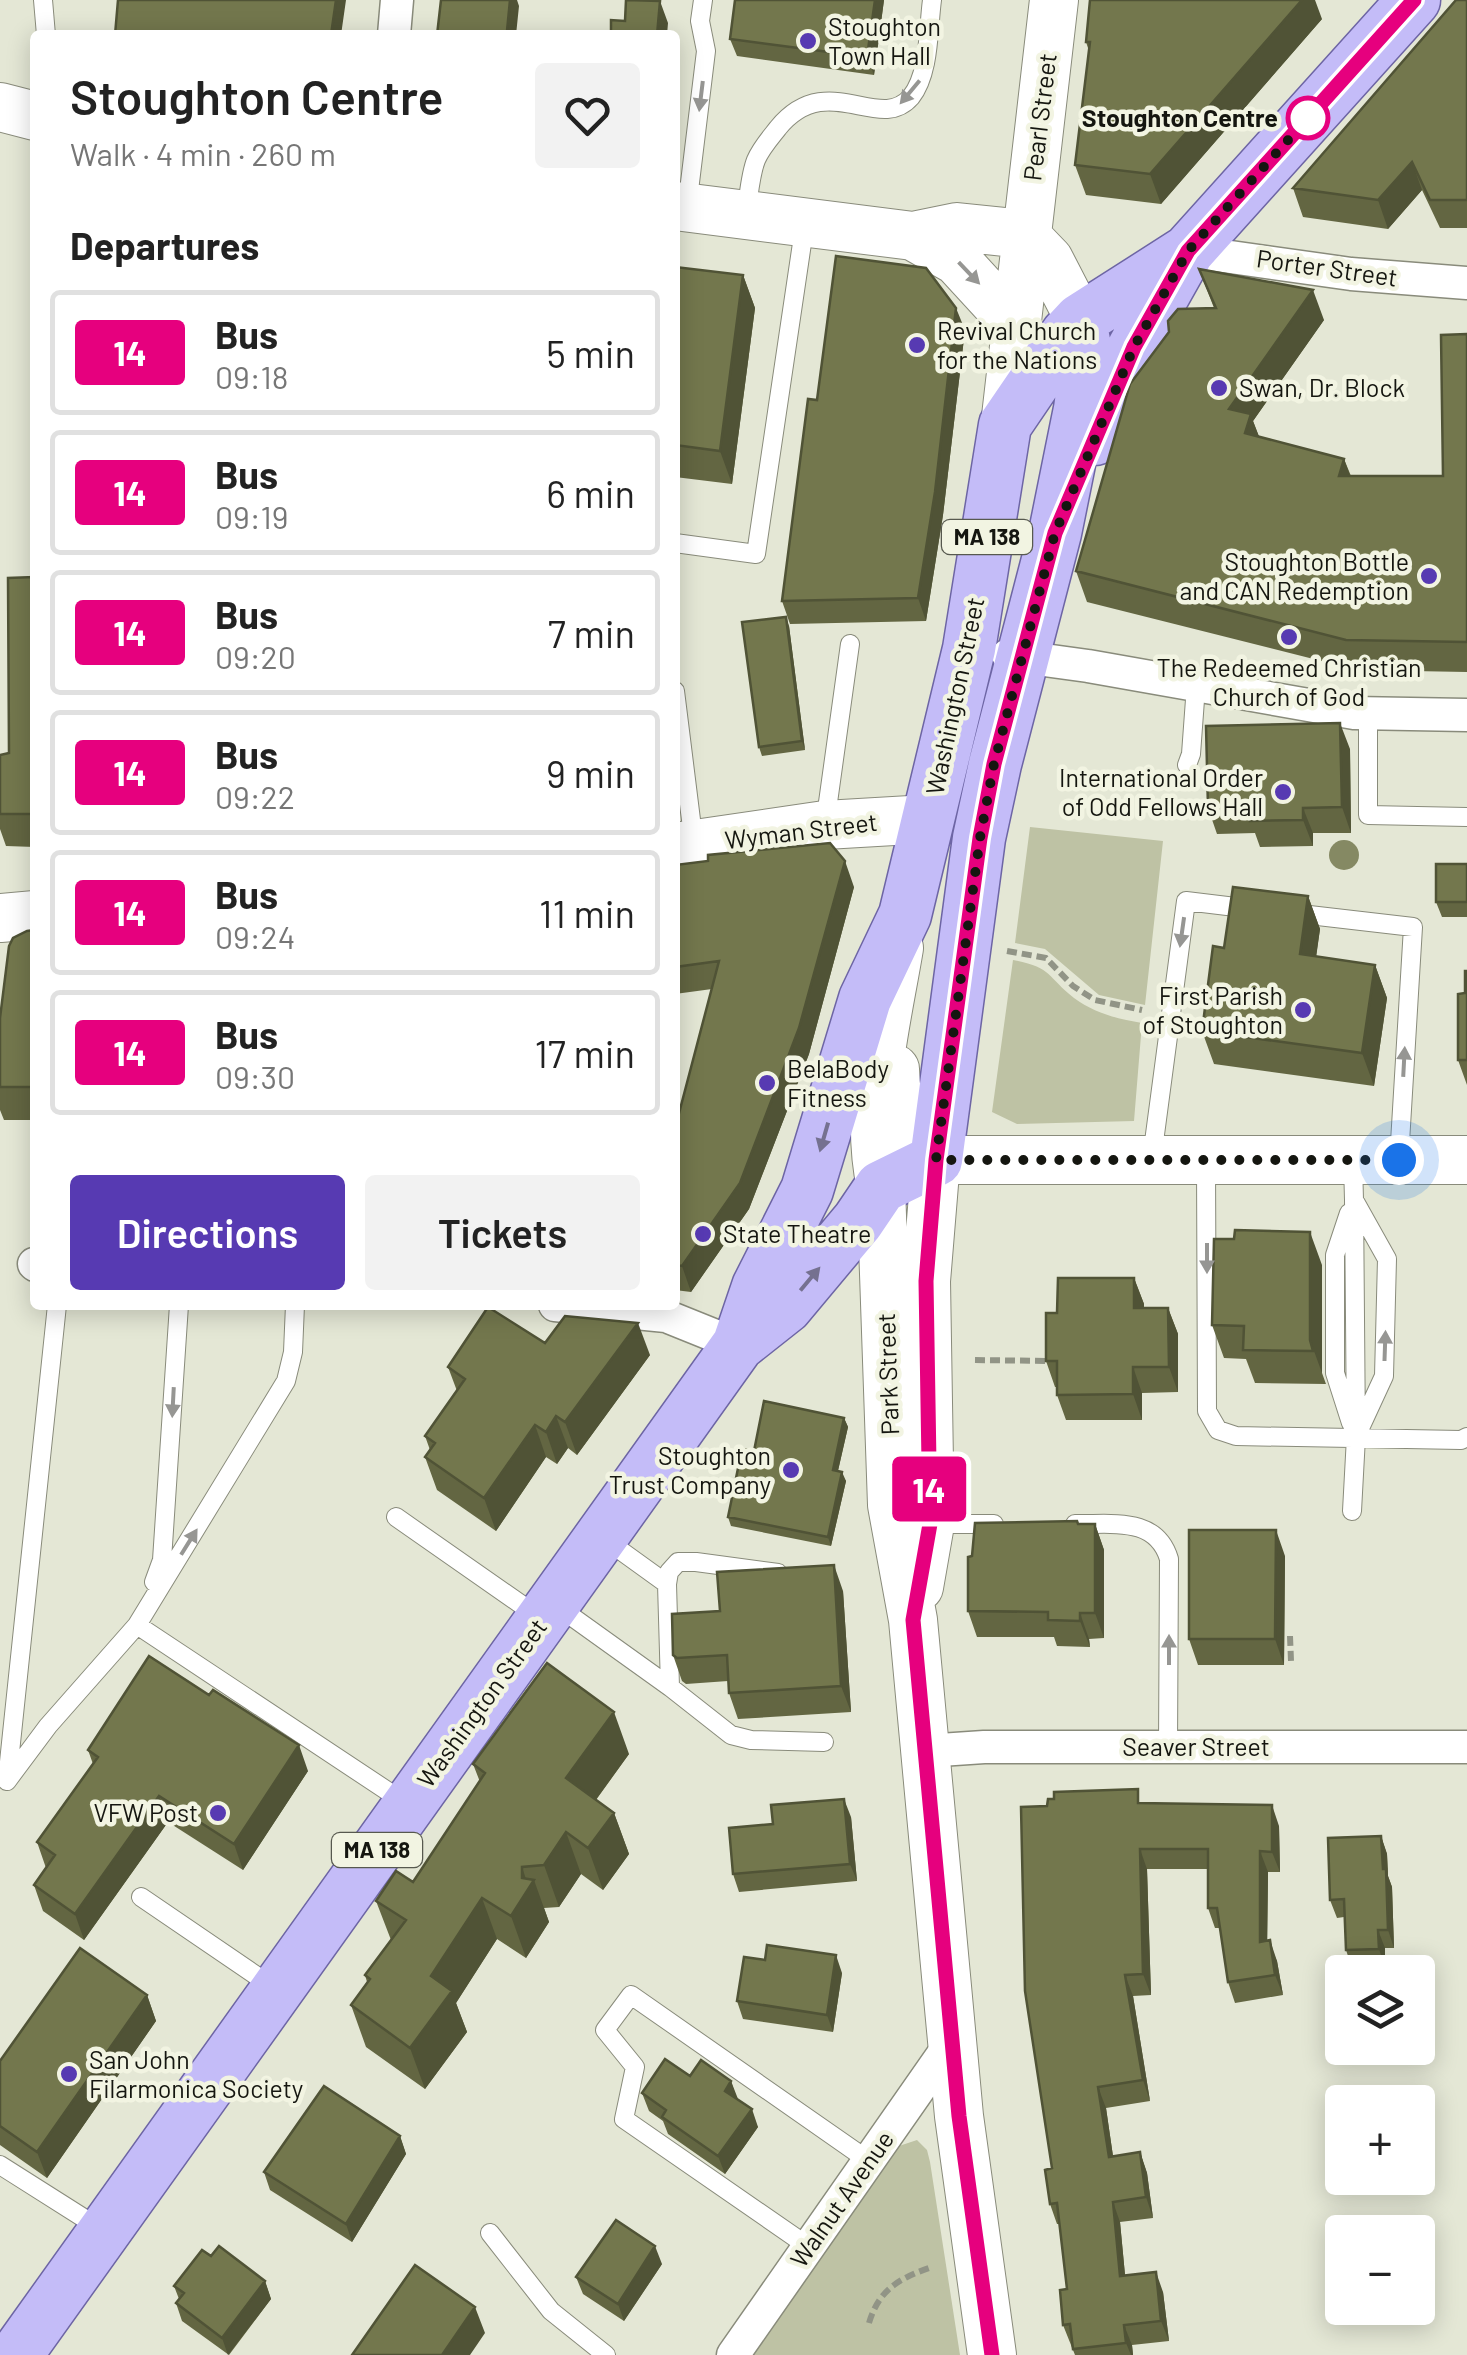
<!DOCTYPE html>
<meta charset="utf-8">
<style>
body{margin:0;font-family:Barlow,sans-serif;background:#f2f2f2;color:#222;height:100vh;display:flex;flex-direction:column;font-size:38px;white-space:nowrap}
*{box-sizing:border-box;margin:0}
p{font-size:32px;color:#767676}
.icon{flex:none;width:55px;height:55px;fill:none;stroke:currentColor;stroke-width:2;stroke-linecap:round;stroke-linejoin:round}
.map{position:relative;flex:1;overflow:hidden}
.details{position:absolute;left:30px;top:30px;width:650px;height:1280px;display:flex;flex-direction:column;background:#fff;border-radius:10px;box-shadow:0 5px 25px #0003}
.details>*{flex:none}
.badge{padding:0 20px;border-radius:8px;font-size:35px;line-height:65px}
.buttons{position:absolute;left:1325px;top:1955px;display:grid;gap:20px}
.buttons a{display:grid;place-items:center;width:110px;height:110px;border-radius:10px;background:#fff;box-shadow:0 5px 25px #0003;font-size:50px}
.you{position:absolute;width:50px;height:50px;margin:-25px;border:8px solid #fff;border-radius:50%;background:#1a73e8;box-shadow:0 0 0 15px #1a73e833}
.map>.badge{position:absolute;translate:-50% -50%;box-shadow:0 0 0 5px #fff}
h2{padding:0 40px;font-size:38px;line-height:90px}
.round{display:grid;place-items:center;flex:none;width:105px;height:105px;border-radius:10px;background:#f2f2f2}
.head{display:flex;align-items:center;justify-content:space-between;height:170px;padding:0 40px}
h1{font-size:48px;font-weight:600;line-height:75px}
.primary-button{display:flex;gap:20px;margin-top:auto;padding:20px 40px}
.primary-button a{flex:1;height:115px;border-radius:10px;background:#573ab2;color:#fff;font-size:40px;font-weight:600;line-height:115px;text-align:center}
.primary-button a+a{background:#f2f2f2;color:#222}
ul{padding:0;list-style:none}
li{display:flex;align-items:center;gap:30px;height:125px;margin:0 20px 15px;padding:0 20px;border:5px solid #e0e0e0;border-radius:10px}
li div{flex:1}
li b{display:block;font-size:38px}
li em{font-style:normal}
li .badge{min-width:110px;font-weight:700;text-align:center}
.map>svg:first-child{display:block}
</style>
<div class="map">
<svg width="1467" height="2355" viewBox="0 0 1467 2355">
<rect width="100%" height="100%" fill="#e4e7d5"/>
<path fill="#bec2a4" d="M1030 827 1163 841 1145 1005 1099 995 1045 949 1015 943Z
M1013 960C1053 968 1046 976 1074 998 1094 1013 1118 1019 1142 1023L1134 1121 1017 1124 992 1112Z
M917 2140 927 2150 930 2162 960 2355H752L896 2147Z"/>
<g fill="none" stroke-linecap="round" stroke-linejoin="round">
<defs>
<path id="lane" d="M43 0 46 35
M687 207 706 51 700 21 703 0
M746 213C749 196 750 175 756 160 761 148 771 137 778 128 827 68 879 134 911 97 930 73 928 29 932 0
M675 543 756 554 805 223
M675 691 694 844
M1368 714V815L1467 817
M1187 765 1191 754 1196 686
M825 824 850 644
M1292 913 1413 927 1399 1159
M1152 1157 1186 901 1252 909
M1353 1163 1354 1200 1387 1259 1384 1376 1360 1428
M1206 1164 1207 1411 1218 1430 1236 1436 1461 1440 1467 1437
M1349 1213 1335 1255V1373L1351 1423
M57 1305 7 1781 48 1726 137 1625 404 1802
M1352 1511 1356 1437 1354 1200
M396 1517 539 1617
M930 1524H994
M1075 1524C1112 1525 1156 1516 1169 1559L1168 1747
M606 1540 667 1584
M154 1582 162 1560 179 1305
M557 1606 670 1687 667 1584 669 1572 678 1562H696L778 1573
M137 1625 286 1381 293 1352 295 1305
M670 1687 731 1735 751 1740 824 1742
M141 1897 273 1987
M0 2165 101 2229
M490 2233 551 2311 606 2355
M809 2247 624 2119 635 2067 605 2030 631 1995 869 2161"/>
<path id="street" d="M394 35 397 0
M1188 251 1351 274 1467 283
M1008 655 1088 666 1354 713 1467 715
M34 1264 35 1265
M555 1305 666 1316 738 1345
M925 1751 984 1747H1467
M733 2355 951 2043"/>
<path id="secondary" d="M0 107 35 116
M675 206 913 236 957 227 1024 234
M1024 234 1049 260 1080 320
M913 236 957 261 1014 323
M1005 425 1054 0
M675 847 825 825 928 819
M0 918 35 915
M899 948C886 1026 864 1108 881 1187L892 1505 913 1620 959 2116 992 2355
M895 1069C896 1113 906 1129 936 1160L926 1281 930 1524 919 1587
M936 1160H1467"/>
<path id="primary" d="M1095 439 1134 347 1188 251 1414 0
M739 1343 758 1287 807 1190 865 999 905 915 969 649 1005 425 1067 334 1080 320 1188 251
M16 2355 738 1345 786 1307 858 1221 881 1187 936 1160 979 838 995 764 1055 533 1080 409 1087 357 1080 320"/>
</defs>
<use href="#lane" stroke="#898b7b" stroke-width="20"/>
<use href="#street" stroke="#898b7b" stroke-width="35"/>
<use href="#secondary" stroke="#898b7b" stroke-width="50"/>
<use href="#primary" stroke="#6d65a4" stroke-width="55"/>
<path stroke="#919486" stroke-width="6" stroke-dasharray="10 5" stroke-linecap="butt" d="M1007 951 1046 958 1073 986 1095 1000 1142 1010
M975 1360 1054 1361
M1290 1636 1291 1661
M869 2323C879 2290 898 2279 929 2268"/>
<use href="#lane" stroke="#fff" stroke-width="18"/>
<use href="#street" stroke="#fff" stroke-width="32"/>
<use href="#secondary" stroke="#fff" stroke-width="48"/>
<use href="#primary" stroke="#c4bcf8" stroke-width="52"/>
</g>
<circle fill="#858963" cx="1344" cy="855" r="15"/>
<path fill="#636642" d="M884 0 874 75 737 56 730 39Z
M1467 0V228H1440L1422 190 1388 229 1303 217 1293 188Z
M1322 19 1161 204 1086 195 1075 165 1089 51 1086 42Z
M675 267 743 275 755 308 732 484 675 477Z
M1199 269 1324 320 1253 421 1259 437 1344 459 1351 476H1443L1467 334V672L1357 670 1087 602 1076 571 1169 332 1214 308Z
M965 330 943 515 926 621 790 624 782 601 817 400Z
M34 577 35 580V847L6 846 0 829V755L9 753Z
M789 626 805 750 762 756 759 747Z
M1350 749 1351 833H1313V846L1260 847 1255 833 1217 834 1208 808Z
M1467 864V917H1442L1436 902Z
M675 865 854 887 809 1054 749 1209 691 1292 675 1290V1117H678L712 989 675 994Z
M1308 896 1320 929 1316 956 1375 965 1387 998 1374 1086 1214 1064 1202 1031 1224 948Z
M35 930V1120H4L0 1110V1087Z
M1467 971V1085L1458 1060Z
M1322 1265V1373L1326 1384 1255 1383 1246 1359 1224 1358 1212 1325Z
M1134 1278 1144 1304V1308H1168L1178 1334V1392L1142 1393V1420H1066L1057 1395V1387H1055L1046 1361 1057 1313Z
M545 1343 650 1355 577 1455 568 1448 557 1464 546 1457 496 1531 437 1490 425 1457 430 1450 425 1436 457 1391 448 1367Z
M844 1418 848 1427 838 1471 846 1481 831 1546 731 1526 728 1517 754 1451Z
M1077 1521 1079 1524H1095L1104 1550V1638L1089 1639 1090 1647 1057 1646 1054 1637H977L968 1611 972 1556Z
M1285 1556 1284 1665H1198L1189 1639Z
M843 1591 851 1712 738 1719 729 1693 728 1681 686 1684 682 1681 673 1655 720 1611Z
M88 1750 308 1771 243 1870 168 1822 84 1940 43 1911 34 1885 46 1868 37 1842 93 1764Z
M629 1754 596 1800 614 1813 629 1854 603 1890 581 1874 559 1907 544 1908 549 1922 526 1958 497 1939 456 2003 467 2032 425 2089 366 2047 351 2005 367 1982 365 1975 391 1940 376 1901 413 1882 480 1782 473 1764Z
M1143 1803 1279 1826 1280 1872H1268L1267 1941 1277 1961 1283 1995 1235 2003 1228 1982 1220 1928H1215L1208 1908V1869H1147L1151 1995 1133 1996 1150 2101 1106 2108 1113 2156 1140 2152 1147 2173 1153 2218 1120 2222 1125 2275 1163 2292 1169 2341 1132 2345 1133 2355H1075L1063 2325 1067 2289 1060 2224H1057L1050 2204 1052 2168Z
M851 1817 857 1881 739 1892 733 1874Z
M1381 1836 1387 1854 1388 1876 1392 1887 1394 1948H1385V1967L1352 1968 1346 1950 1344 1917 1337 1918 1330 1900Z
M842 1973 833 2032 743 2019 737 2001Z
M147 1995 156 2021 47 2178 0 2145V2061Z
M690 2076 731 2081 737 2100 758 2127 725 2174 668 2134 663 2121 649 2111 642 2093Z
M400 2136 406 2154 352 2242 270 2190 264 2172Z
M662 2264 624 2321 583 2294 576 2277Z
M265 2281 271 2299 229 2355 182 2321 176 2303 179 2299 174 2286Z"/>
<path fill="#505336" d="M336 0H346L341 35H331Z
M510 0H517L519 6 516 35 507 31Z
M875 0H884L874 75 867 57Z
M1302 0H1315L1322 19 1161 204 1150 174Z
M660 1 668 23 667 35H657Z
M1412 162 1422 190 1388 229 1378 200Z
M743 275 755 308 732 484 720 451Z
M1313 290 1324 320 1253 421 1262 444 1256 464 1229 409Z
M956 308 965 330 943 515 926 621 918 598Z
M1344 459 1355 489 1339 476Z
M786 617 789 626 805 750 802 741Z
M1340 723 1350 749 1351 833 1342 807Z
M1303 808 1313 833V846L1303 820Z
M845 861 854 887 809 1054 749 1209 691 1292 682 1266Z
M1308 896 1320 929 1312 987 1300 954Z
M1375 965 1387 998 1374 1086 1362 1053Z
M1310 1232 1322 1265V1373L1326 1384 1310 1340Z
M1134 1278 1144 1304V1333L1134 1308Z
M1168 1308 1178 1334V1392L1169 1367Z
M638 1323 650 1355 577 1455 565 1422Z
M1133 1367 1142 1393V1420L1133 1394Z
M556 1416 568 1448 557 1464 546 1432Z
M844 1418 848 1427 836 1479 833 1470Z
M535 1425 546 1457 496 1531 484 1498Z
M842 1472 846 1481 831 1546 828 1537Z
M1095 1524 1104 1550V1638L1095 1613Z
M1276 1530 1285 1556 1284 1665 1275 1639Z
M834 1565 843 1591 851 1712 841 1686Z
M1080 1613 1089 1639 1090 1647 1080 1621Z
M614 1712 629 1754 581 1820 566 1778Z
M299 1745 308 1771 243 1870 234 1844Z
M159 1796 168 1822 84 1940 75 1914Z
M844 1799 851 1817 857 1881 850 1864Z
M1272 1805 1279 1826 1280 1872 1272 1852Z
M614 1813 629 1854 603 1890 588 1848Z
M566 1832 581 1874 559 1907 544 1865Z
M1381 1836 1387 1854 1388 1876 1392 1887 1394 1948 1388 1930Z
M1140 1849 1147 1869 1151 1995 1143 1974Z
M1260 1851 1268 1872 1267 1962 1260 1942Z
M522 1867 529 1888 534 1880 549 1922 526 1958 511 1916 522 1878Z
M482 1898 497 1939 456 2003 467 2032 425 2089 410 2048 431 1976Z
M1378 1930 1385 1948V1967L1379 1949Z
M1270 1940 1277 1961 1283 1995 1275 1975Z
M836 1955 842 1973 833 2032 827 2015Z
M1125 1975 1133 1996 1150 2101 1143 2080Z
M147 1995 156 2021 47 2178 37 2152Z
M731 2081 738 2099 731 2109 725 2091Z
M1098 2087 1106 2108 1116 2177 1109 2157Z
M752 2109 758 2127 725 2174 718 2156Z
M400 2136 406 2154 352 2242 346 2224Z
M1140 2152 1147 2173 1153 2218 1146 2197Z
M1113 2202 1120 2222 1127 2296 1120 2276Z
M655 2246 662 2264 624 2321 618 2304Z
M1156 2272 1163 2292 1169 2341 1161 2321Z
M265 2281 271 2299 228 2355 222 2338Z
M475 2307 485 2333 470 2355H442Z
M1124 2325 1132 2345 1133 2355H1131L1126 2343Z"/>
<path fill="#73774d" stroke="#505336" stroke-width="2.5" d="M118 0H336L331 35H115Z
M441 0H510L507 31 538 35H437Z
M626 0 660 1 657 35H611V20L625 21Z
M735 0H875L867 57 730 39Z
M1090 0H1302L1150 174 1075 165 1090 42H1086Z
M1456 0H1467V200H1430L1412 162 1378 200 1293 188Z
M836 256 926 268 956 308 935 492 918 598 782 601 808 399 817 400Z
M675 267 743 275 720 451 675 445Z
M1199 269 1313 290 1229 409 1251 414 1245 433 1344 459 1339 476H1443L1441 335 1467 334V642L1346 640 1076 571 1130 384 1169 332 1168 321 1178 309 1216 308Z
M34 577 35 594V814H0V755L9 753 8 578Z
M786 617 802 741 759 747 742 622Z
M1340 723 1342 807 1303 808V820L1250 821V808H1208L1206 726Z
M830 843 845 861 799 1028 740 1183 682 1266 675 1265V1117H678L719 961 675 967V865L708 861V855Z
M1436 864H1467V902H1436Z
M1233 887 1308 896 1300 954 1375 965 1362 1053 1202 1031 1213 946 1224 948Z
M35 930V1087H0V1018L9 946 13 938 27 931Z
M1465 971H1467V1060H1458V994L1465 993Z
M1235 1230 1310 1232V1340L1313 1351 1243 1350 1244 1326 1212 1325 1214 1239H1234Z
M1058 1278H1134V1308H1168L1169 1367H1133V1394L1057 1395V1361H1046V1313H1057Z
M488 1307 545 1343 565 1316 638 1323 565 1422 556 1416 546 1432 535 1425 484 1498 425 1457 435 1443 425 1436 465 1379 448 1367Z
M764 1401 844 1418 833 1470 842 1472 828 1537 728 1517 742 1449 754 1451Z
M1077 1521 1078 1524H1095V1613H1080V1621L1048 1620V1612L968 1611V1557L972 1556 975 1523Z
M1189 1530H1276L1275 1639H1189Z
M834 1565 841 1686 729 1693 727 1655 677 1658 673 1655 672 1614 720 1611 717 1572Z
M149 1656 209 1695 213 1690 299 1745 234 1844 159 1796 75 1914 34 1885 55 1855 37 1842 98 1757 88 1750Z
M547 1663 614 1712 566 1778 614 1813 588 1848 566 1832 544 1865 522 1867V1878L534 1880 511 1916 482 1898 431 1976 452 1991 410 2048 351 2005 370 1979 365 1975 406 1920 376 1901 396 1871 413 1882 485 1773 473 1764Z
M1138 1789V1803L1272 1805V1852L1260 1851V1942L1270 1940 1275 1975 1228 1982 1217 1908H1208V1849H1140L1143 1974 1125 1975 1143 2080 1098 2087 1109 2157 1140 2152 1146 2197 1113 2202 1120 2276 1156 2272 1161 2321 1124 2325 1126 2343 1073 2349 1070 2324 1063 2325 1060 2290 1067 2289 1057 2203 1050 2204 1045 2170 1052 2168 1025 1991 1021 1807 1047 1806 1048 1799H1054V1792Z
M844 1799 850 1864 733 1874 729 1828 773 1824 771 1805Z
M1381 1836 1383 1869H1386L1388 1930H1378L1379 1949 1346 1950 1344 1899 1330 1900 1328 1838Z
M767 1945 836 1955 827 2015 737 2001 744 1957 765 1960Z
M80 1948 147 1995 37 2152 0 2126V2061Z
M665 2059 690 2076 701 2060 731 2081 725 2091 752 2109 718 2156 662 2117 666 2110 642 2093Z
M324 2086 400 2136 346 2224 264 2172Z
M616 2220 655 2246 618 2304 576 2277Z
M219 2246 265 2281 222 2338 176 2303 184 2293 174 2286 202 2250 211 2256Z
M415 2265 475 2307 442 2355H352Z"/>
<defs><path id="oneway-solid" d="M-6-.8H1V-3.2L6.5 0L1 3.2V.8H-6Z" transform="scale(2.5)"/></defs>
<g fill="#969693">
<use href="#oneway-solid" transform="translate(910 92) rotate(130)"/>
<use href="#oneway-solid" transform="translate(701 96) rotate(97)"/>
<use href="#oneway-solid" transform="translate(969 273) rotate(46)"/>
<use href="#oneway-solid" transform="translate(1182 932) rotate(98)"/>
<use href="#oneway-solid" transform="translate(1404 1062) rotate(-87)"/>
<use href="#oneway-solid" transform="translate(1207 1258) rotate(90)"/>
<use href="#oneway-solid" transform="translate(1385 1346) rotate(-88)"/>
<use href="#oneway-solid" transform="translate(173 1402) rotate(93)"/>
<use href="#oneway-solid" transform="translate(189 1542) rotate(-58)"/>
<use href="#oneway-solid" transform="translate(1169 1650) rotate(-90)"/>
</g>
<g fill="#757190">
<use href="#oneway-solid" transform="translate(824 1137) rotate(106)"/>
<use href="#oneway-solid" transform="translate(810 1279) rotate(-50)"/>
</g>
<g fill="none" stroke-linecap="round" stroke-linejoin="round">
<defs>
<path id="line" d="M992 2355 959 2116 913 1620 930 1524 926 1281 936 1160 980 838 994 764 1055 533 1134 347 1188 251 1414 0"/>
</defs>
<use href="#line" stroke="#fff" stroke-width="22"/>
<use href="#line" stroke="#e6007e" stroke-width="15"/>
<path stroke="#151610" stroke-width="10" stroke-dasharray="0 18" d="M1308 118 1316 109 1188 251 1134 347 1055 533 994 764 980 838 936 1160H1399"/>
</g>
<g fill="#573ab2" stroke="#f2f4e2" stroke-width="4">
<circle cx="808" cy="41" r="10"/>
<circle cx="917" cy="345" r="10"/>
<circle cx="1219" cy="388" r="10"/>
<circle cx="1429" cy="576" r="10"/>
<circle cx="1289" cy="637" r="10"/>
<circle cx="1283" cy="792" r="10"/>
<circle cx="1303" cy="1010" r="10"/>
<circle cx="767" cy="1083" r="10"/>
<circle cx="703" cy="1234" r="10"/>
<circle cx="791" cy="1470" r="10"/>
<circle cx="218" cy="1813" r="10"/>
<circle cx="69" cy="2074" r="10"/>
</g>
<circle fill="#fff" stroke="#e6007e" stroke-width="5" cx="1308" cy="118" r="20"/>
<g text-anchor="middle" stroke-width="9" stroke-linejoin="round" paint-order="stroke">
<g fill="#f2f4e2" stroke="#57594f" stroke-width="2.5">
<rect x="942" y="520" width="90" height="34" rx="8"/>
<rect x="332" y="1833" width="90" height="34" rx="8"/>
</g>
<g font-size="22" font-weight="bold" fill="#151610">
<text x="987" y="545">MA 138</text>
<text x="377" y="1858">MA 138</text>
</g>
<g font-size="25" fill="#151610" stroke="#f2f4e2" text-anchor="start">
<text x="828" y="36">Stoughton<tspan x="828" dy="29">Town Hall</tspan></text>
<text x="937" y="340">Revival Church<tspan x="937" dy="29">for the Nations</tspan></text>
<text x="1239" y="397">Swan, Dr. Block</text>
<text x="1409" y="571" text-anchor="end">Stoughton Bottle<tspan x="1409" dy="29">and CAN Redemption</tspan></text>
<text x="1289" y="677" text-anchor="middle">The Redeemed Christian<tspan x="1289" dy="29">Church of God</tspan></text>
<text x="1263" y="787" text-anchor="end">International Order<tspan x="1263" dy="29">of Odd Fellows Hall</tspan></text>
<text x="1283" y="1005" text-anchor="end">First Parish<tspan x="1283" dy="29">of Stoughton</tspan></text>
<text x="787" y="1078">BelaBody<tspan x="787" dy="29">Fitness</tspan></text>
<text x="723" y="1243">State Theatre</text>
<text x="771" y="1465" text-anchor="end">Stoughton<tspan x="771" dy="29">Trust Company</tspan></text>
<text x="198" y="1822" text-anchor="end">VFW Post</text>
<text x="89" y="2069">San John<tspan x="89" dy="29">Filarmonica Society</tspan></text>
</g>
<g font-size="25" fill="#151610" stroke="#f2f4e2">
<text transform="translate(1040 117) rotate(-83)" y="9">Pearl Street</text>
<text transform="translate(1327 268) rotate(8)" y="9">Porter Street</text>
<text transform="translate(955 696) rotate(-78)" y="9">Washington Street</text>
<text transform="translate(801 831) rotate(-7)" y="9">Wyman Street</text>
<text transform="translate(888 1374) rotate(-92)" y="9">Park Street</text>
<text transform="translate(482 1703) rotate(-54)" y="9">Washington Street</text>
<text x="1196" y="1756">Seaver Street</text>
<text transform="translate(842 2199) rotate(-55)" y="9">Walnut Avenue</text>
</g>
<g font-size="25" font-weight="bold" fill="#151610" stroke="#f2f4e2" text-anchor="end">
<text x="1278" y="127">Stoughton Centre</text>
</g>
</g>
</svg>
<div class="buttons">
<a><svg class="icon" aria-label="layers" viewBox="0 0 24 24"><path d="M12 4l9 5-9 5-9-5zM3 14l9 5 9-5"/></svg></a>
<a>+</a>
<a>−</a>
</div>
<div class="you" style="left:1399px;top:1160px"></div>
<b class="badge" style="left:929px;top:1489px;background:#e6007e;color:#fff">14</b>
<section class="details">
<div class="head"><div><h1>Stoughton Centre</h1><p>Walk · 4 min · 260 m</p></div><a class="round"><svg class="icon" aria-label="heart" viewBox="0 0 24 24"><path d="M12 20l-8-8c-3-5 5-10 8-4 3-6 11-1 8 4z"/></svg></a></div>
<h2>Departures</h2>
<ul>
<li><span class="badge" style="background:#e6007e;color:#fff">14</span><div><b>Bus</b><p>09:18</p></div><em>5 min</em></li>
<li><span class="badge" style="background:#e6007e;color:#fff">14</span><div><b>Bus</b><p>09:19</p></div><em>6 min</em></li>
<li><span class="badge" style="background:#e6007e;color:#fff">14</span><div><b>Bus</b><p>09:20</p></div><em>7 min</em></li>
<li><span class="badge" style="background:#e6007e;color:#fff">14</span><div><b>Bus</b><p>09:22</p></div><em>9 min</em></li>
<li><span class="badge" style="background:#e6007e;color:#fff">14</span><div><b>Bus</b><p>09:24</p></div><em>11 min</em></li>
<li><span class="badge" style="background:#e6007e;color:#fff">14</span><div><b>Bus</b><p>09:30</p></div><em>17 min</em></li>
</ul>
<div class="primary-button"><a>Directions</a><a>Tickets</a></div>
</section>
</div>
